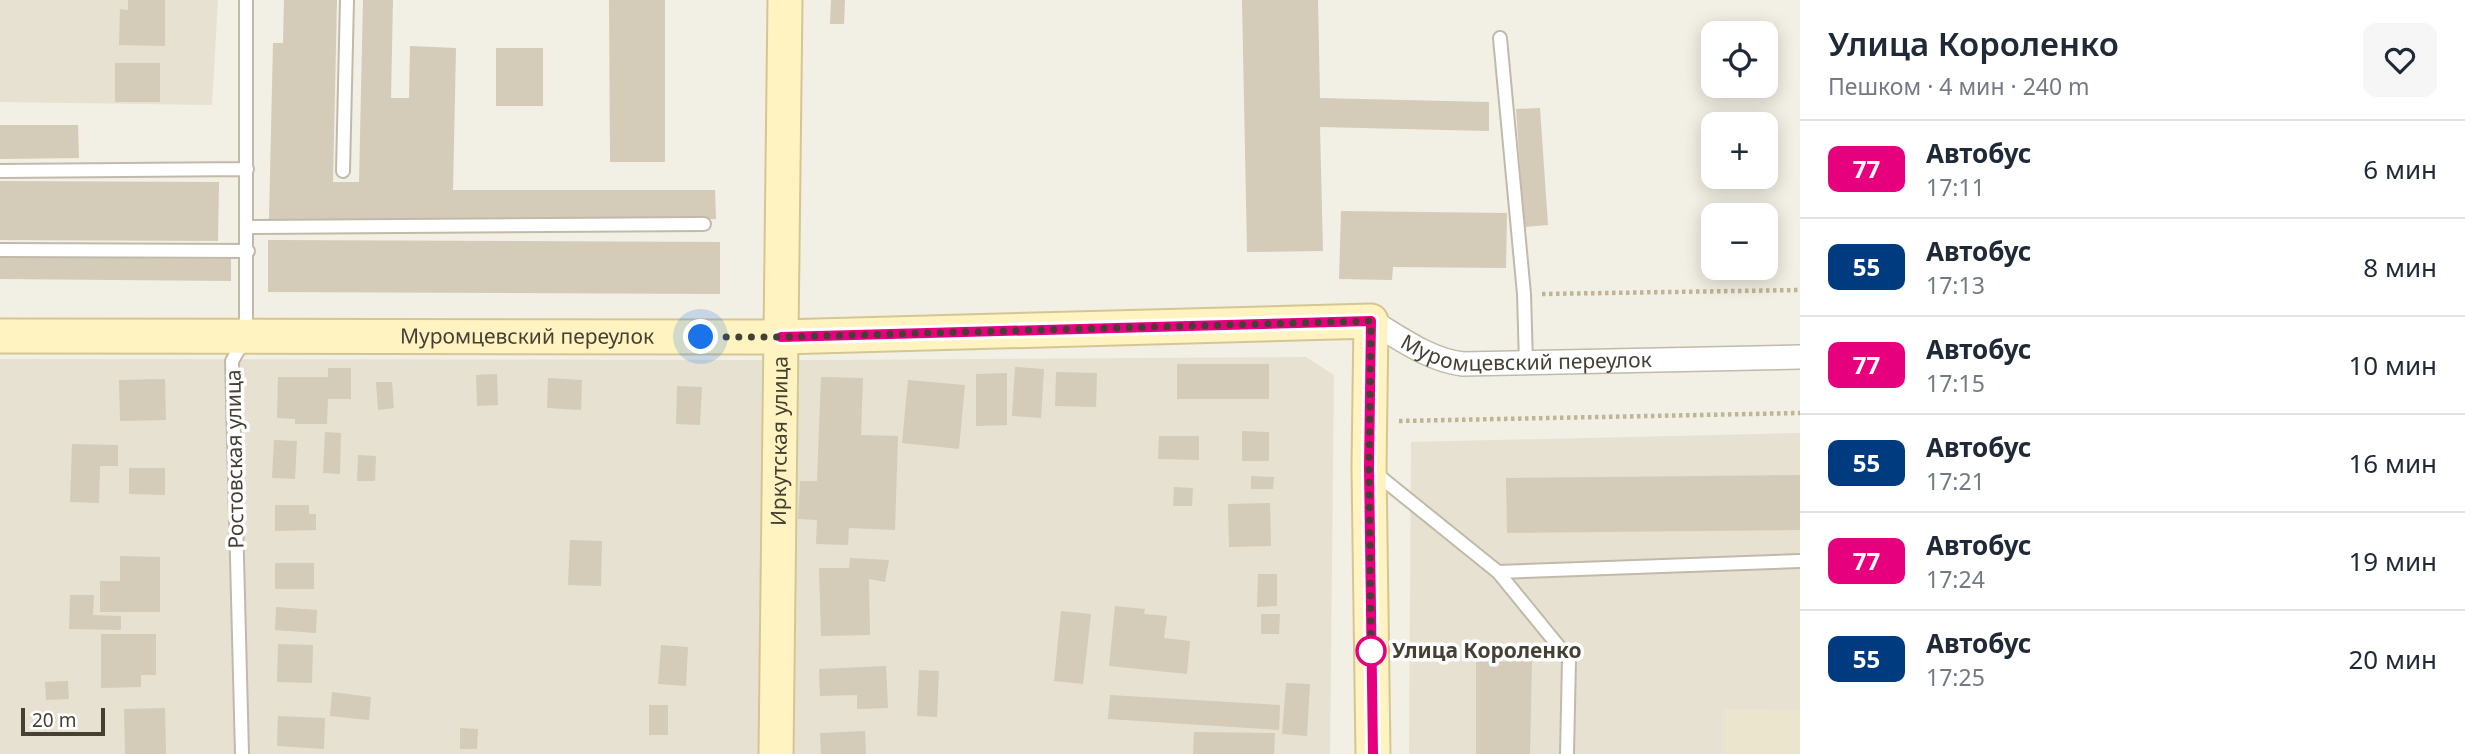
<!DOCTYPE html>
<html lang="ru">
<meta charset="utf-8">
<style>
body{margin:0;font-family:"Noto Sans",sans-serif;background:#f6f6f7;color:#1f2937;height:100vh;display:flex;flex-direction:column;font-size:26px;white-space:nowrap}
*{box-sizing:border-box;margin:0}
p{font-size:23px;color:#747a83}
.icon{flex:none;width:38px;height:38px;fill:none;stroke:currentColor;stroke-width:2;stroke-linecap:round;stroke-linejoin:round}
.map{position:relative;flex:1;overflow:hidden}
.side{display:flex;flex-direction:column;background:#fff;width:665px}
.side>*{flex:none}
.badge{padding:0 14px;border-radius:10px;font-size:24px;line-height:46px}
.fabs{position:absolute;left:1701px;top:21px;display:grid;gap:14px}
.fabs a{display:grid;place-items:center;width:77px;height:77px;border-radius:14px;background:#fff;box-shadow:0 4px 18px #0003;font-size:35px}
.scale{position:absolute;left:21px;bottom:18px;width:84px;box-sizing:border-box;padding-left:7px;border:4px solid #453f34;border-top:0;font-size:19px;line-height:24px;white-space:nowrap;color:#453f34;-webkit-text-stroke:5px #fff;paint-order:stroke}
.you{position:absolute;width:35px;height:35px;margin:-18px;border:5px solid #fff;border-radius:50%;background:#1a73e8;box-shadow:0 0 0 10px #1a73e833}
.map>.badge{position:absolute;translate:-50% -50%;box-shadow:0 0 0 4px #fff}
.round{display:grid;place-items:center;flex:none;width:74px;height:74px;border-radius:14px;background:#f6f6f7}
.headline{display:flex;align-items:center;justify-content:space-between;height:119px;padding:0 28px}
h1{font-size:33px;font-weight:600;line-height:52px}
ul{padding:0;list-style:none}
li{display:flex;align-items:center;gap:21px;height:98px;padding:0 28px;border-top:2px solid #e0e1e3}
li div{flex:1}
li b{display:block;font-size:26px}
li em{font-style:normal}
li .badge{min-width:77px;font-weight:700;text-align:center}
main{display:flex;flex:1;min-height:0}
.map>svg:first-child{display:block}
</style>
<main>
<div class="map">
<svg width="1800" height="754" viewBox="0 0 1800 754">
<rect width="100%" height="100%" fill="#f2efe4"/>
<path fill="#e7e1d2" d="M0 0H218L212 105 0 102Z
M1306 357 1334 375 1330 754H0V359L822 360Z
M1800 433V754H1409L1411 442Z"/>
<path fill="#ece5cd" d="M1724 709 1800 710V754H1724Z"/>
<path fill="#d4cbb9" d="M128 0H165V46L119 45 120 9 128 10Z
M284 0H337L333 182H359L363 0H393L391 98H409L410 46 456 48 453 190H715L716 219 452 222 269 219 273 43H283Z
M609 0H665V162H610Z
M831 0H845L844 24H830Z
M1242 0H1318L1320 98 1489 102V131L1320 127 1323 251 1247 252Z
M496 48H543V106H496Z
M115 63H160V102H115Z
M1540 108 1548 225 1524 227 1516 109Z
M0 125H78L79 158 0 159Z
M0 181 219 182 218 241 0 240Z
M1341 211 1507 213 1506 268 1393 267 1392 280 1339 279Z
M268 240 720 242V294L268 292Z
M0 257 231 259V281L0 279Z
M1177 364H1269V399H1177Z
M1015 367 1044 369 1041 418 1012 416Z
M328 368H351V399H328L327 424H295V419L277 418 278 377H328Z
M1056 372 1097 373 1096 407 1055 406Z
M1007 373V425L976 426V374Z
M497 374 498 405 477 406 476 375Z
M821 377 863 378 861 435 898 436 895 530 849 528 848 545 816 544 817 520 798 519 800 481H817Z
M548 378 582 380 581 410 547 408Z
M165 379 166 420 120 421 119 380Z
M908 380 965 385 959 449 902 443Z
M376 382H392L394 408 378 410Z
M677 386 702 387 700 425 676 424Z
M1242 431 1269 432V461H1242Z
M325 432 341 433 340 474 323 473Z
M1159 436H1199V460L1158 459Z
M274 440 297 441 295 479 272 478Z
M72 444 118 445V466H100L99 503 70 502Z
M358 455 376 456 375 481H357Z
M129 468H165V495L129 494Z
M1800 475V530L1507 533 1506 478Z
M1251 476 1274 477 1273 489H1251Z
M1174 487 1193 488 1192 506H1173Z
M1270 503 1271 546 1229 547 1228 504Z
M275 505H309V514H316V530L275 531Z
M570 540 602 541 601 586 568 585Z
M120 556 160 557V612H100V581H120Z
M850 558 889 560 885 582 869 579 870 635 821 636 819 568H849Z
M275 563H314V589H275Z
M1258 574H1277V606L1257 607Z
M70 595H94L93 615 121 616V630L69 629Z
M1115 606 1145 609 1144 614 1167 616 1164 638 1190 641 1187 674 1109 666Z
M276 607 317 610 316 633 275 630Z
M1061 611 1091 614 1083 684 1054 681Z
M1261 614H1280L1279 634H1261Z
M101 634H156V675H141V687L101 688Z
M278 644 313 645 312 683 277 682Z
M661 645 688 647 686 686 658 684Z
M1532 661 1530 754H1476V662Z
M886 666 888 708 857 709V695L820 696 819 669Z
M919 670 939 671 937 717 917 716Z
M68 681 69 699 46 700 45 682Z
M1286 683 1310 684 1307 736 1282 734Z
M332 692 371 697 369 720 330 716Z
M1110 695 1280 705 1279 730 1108 719Z
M649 705H668V735H649Z
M165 708 166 754H125L124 709Z
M278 716 325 718 324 749 277 746Z
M460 728 478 729 477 749H460Z
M865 731 866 754H821L820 733Z
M1194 732 1275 733 1274 754H1193Z"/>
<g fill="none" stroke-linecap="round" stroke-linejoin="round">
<defs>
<path id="lane" d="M1500 38 1524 294 1526 363
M0 171 247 169
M343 171 347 0
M248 227 704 224
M0 250 248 251
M1374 472 1498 572 1800 561
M1498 572 1569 659 1567 754
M242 754 232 361 246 337V0"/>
<g id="street">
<path id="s1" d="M1371 321C1400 338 1429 360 1463 364L1800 357"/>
</g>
<g id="secondary">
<path id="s2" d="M0 336 781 337 1371 321 1369 467 1373 754"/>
<path id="s3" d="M776 754 785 0"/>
</g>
</defs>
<use href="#lane" stroke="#c1baa9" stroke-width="16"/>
<use href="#street" stroke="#c1baa9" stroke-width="26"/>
<use href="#secondary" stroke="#d4c692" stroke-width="37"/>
<path stroke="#c0b497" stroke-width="4.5" stroke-dasharray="3.5 3.5" stroke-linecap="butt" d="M1542 294 1800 290
M1399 421 1800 413"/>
<use href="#lane" stroke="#fff" stroke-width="12"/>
<use href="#street" stroke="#fff" stroke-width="23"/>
<use href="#secondary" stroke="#fff4c1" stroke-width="33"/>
</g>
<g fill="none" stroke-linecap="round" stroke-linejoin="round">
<defs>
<path id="line" d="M781 337 1371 321 1369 467 1373 754"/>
</defs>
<use href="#line" stroke="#fff" stroke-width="16"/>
<use href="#line" stroke="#e6007e" stroke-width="10"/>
<path stroke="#453f34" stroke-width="7" stroke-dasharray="0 12.6" d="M701 337H781L1371 321 1369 467 1371 651"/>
</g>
<circle fill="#fff" stroke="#e6007e" stroke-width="3.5" cx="1371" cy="651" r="14"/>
<g text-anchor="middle" stroke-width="7" stroke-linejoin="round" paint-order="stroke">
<g font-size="21" fill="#453f34" stroke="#fff">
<text dy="7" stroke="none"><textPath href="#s2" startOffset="527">Муромцевский переулок</textPath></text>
<text dy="7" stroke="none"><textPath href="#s1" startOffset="164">Муромцевский переулок</textPath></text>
<text dy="7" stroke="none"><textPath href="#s3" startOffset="313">Иркутская улица</textPath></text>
<text transform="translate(235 459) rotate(-91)" y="7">Ростовская улица</text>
</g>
<g font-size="21" font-weight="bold" fill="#453f34" stroke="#fff" text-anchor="start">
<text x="1392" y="658">Улица Короленко</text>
</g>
</g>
</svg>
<div class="fabs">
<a><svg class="icon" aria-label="locate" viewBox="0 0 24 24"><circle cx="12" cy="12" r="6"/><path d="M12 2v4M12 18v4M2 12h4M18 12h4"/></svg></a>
<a>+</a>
<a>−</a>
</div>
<div class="scale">20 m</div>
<div class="you" style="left:701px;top:337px"></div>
</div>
<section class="side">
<div class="headline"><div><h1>Улица Короленко</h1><p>Пешком · 4 мин · 240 m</p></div><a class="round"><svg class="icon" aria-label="heart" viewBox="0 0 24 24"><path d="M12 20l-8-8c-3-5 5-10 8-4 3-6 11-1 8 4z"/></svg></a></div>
<ul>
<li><span class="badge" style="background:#e6007e;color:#fff">77</span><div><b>Автобус</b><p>17:11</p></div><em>6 мин</em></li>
<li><span class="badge" style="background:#003b80;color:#fff">55</span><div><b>Автобус</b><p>17:13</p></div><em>8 мин</em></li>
<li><span class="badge" style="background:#e6007e;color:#fff">77</span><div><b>Автобус</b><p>17:15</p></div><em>10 мин</em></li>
<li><span class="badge" style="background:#003b80;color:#fff">55</span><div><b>Автобус</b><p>17:21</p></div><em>16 мин</em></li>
<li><span class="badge" style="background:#e6007e;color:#fff">77</span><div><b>Автобус</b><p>17:24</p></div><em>19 мин</em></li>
<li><span class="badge" style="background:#003b80;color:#fff">55</span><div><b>Автобус</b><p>17:25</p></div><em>20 мин</em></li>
</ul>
</section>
</main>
